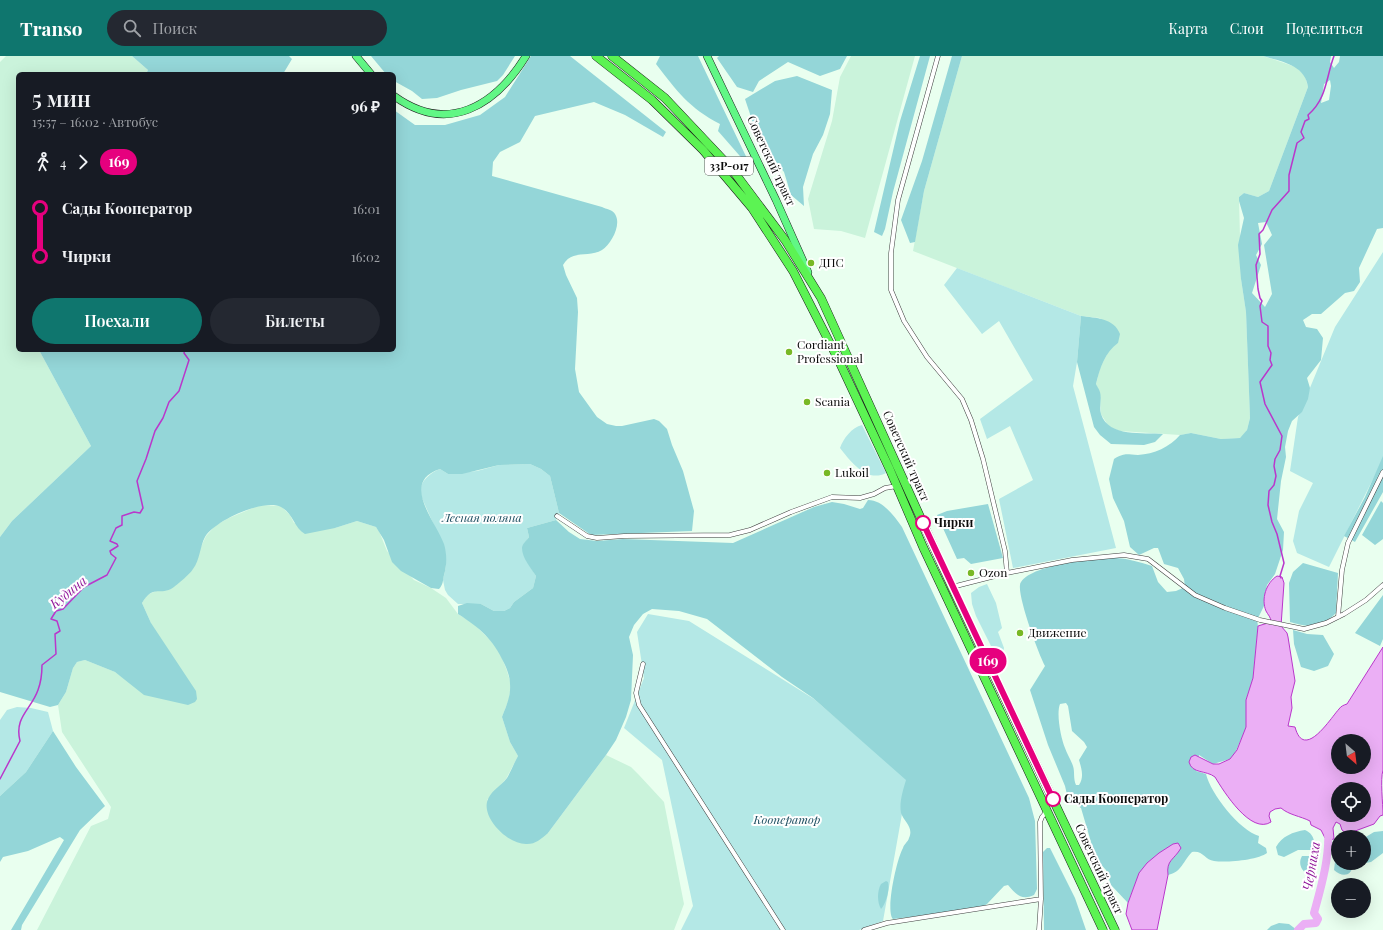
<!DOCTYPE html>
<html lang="ru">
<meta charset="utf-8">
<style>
body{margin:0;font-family:"Playfair Display",serif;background:#242831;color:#f1f3f6;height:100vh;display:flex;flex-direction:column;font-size:15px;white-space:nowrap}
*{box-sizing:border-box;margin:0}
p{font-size:13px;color:#9ea1a6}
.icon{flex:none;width:22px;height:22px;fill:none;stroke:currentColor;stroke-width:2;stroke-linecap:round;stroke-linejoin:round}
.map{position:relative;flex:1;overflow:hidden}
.side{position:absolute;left:16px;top:16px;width:380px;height:280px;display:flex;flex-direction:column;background:#171b24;border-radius:6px;box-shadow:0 4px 16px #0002}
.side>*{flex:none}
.badge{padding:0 8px;border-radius:13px;font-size:14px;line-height:26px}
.needle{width:26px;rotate:152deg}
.tools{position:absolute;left:1331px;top:678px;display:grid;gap:8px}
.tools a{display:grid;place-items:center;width:40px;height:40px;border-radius:50%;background:#171b24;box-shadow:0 4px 16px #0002;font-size:20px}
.map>.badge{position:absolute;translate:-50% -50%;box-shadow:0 0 0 2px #fff}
.legs{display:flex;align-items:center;gap:6px;height:44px;padding:0 16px;font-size:13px}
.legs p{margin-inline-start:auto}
.summary{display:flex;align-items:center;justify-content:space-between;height:68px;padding:0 16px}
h1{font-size:22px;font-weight:600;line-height:30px}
.primary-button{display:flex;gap:8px;margin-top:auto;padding:8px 16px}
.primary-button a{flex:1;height:46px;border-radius:24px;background:#0f766e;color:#fff;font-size:16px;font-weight:600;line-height:46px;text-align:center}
.primary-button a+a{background:#242831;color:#f1f3f6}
ul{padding:0 16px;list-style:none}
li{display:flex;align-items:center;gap:14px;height:48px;font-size:15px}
li i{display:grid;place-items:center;width:6px;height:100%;margin:0 5px;background:currentColor}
li i::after{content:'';width:10px;height:10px;margin:-5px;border:3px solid;border-radius:50%;background:#171b24}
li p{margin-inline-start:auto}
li:first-child i{background:linear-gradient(#0000 50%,currentColor 0)}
li:last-child i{background:linear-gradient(currentColor 50%,#0000 0)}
header{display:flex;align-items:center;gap:24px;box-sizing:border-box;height:56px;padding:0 20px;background:#0f766e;color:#fff}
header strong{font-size:19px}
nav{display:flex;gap:22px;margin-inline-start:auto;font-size:14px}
.search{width:280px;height:36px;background:#242831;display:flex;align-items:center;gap:10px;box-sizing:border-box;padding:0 14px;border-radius:22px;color:#9ea1a6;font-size:15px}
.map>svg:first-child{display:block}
</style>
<header>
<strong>Transo</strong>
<div class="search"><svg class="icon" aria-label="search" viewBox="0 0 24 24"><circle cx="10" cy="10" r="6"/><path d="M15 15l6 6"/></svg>Поиск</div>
<nav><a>Карта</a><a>Слои</a><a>Поделиться</a></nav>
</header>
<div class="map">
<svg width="1383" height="874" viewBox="0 0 1383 874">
<rect width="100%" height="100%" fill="#e9ffef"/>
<path fill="#caf3db" d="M6 0H132L148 14 146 18H18V248L16 252 18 256V294H39L91 390 12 465 0 481V6Z
M851 0H915L865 182 841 175 814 173 808 143 832 65 840 21Z
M962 0H1263L1296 11 1305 20 1308 31 1269 135 1258 141 1244 137 1239 141 1241 223 1246 256 1250 362 1247 374 1243 380 1240 382 1221 383 1191 377 1180 379 1120 375 1109 371 1101 358 1100 337 1096 328 1100 312 1110 292 1118 287 1100 262 1081 260 913 195 924 135Z
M260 449 281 450 290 459 294 467 335 472 357 465 376 471 379 475 387 495 414 524 431 532 446 542 458 558 474 568 497 591 506 612 511 628 509 643 502 661 510 686 518 700 506 723 487 744 548 777 606 699 631 711 639 719 664 746 684 848 674 874H37L91 770 108 763 111 751 62 676 58 649 66 636 73 612 77 606 85 604 115 616 125 623 151 567 142 547 147 539 156 535 171 533 199 495 206 480 216 469 229 462Z"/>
<path fill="#b4e8e6" d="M1383 196V403L1329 511 1297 497 1293 485 1299 455 1313 427 1290 415 1298 361 1335 271Z
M957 212 1081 260 1077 306 1073 330 1116 492 1013 512 999 443 1033 424 1010 370 987 383 980 363 1033 324 999 265 982 278 944 229Z
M862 369 886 417C867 427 851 406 840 392 843 383 852 371 862 369Z
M530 408 541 413 550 420 559 457 556 464 527 472 529 481 524 488 526 504 536 520 533 532 514 546 510 552 504 555H494L481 548H458L448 539 445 534 443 524 446 510 445 494 421 440C417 428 429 417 440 413L448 418 477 415 499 409Z
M987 528 996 547 1002 572 998 576 1004 592 1003 597 996 600 976 560 972 548 971 537 979 531Z
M648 558 689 565 814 643 908 724 883 865 859 874H681L693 850 662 704 624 672 644 622 637 576Z
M17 651 31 652 48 656 53 675 26 716 0 740V664L7 654Z"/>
<path fill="#94d6d8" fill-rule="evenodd" d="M132 0H289L292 3 283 18H146L148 14Z
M371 0H515L503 19 497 25 461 34 437 42 422 43 412 35 394 25V18H386Z
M531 0H570L666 76 663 81 625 59 594 46 535 60 520 86 500 96 493 106 492 120 602 151C606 153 613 154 615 158 622 169 611 188 602 194 589 202 572 193 563 209L566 219 577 242 578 256 575 313 579 336 597 361 607 368 616 370H622L654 363 659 365 667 373 672 389 683 415 694 455 692 475 591 479 559 457 550 420 541 413 530 408 499 409 462 418H448L440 413C400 426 435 464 444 488 447 498 447 509 444 519 443 524 443 529 439 533L431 532 401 515 392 506 384 484 376 471 357 465 335 472 305 478C294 472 293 457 281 451 264 442 214 465 205 481 200 490 200 504 193 513 191 517 175 531 171 533 158 539 153 529 142 547L151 567 196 635 197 643 195 646 188 649 144 639 115 616 85 604 77 606 73 612 66 636 58 649 50 651 0 636V481L12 465 91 390 39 294H394V54L415 69H445L480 59 505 41Z
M660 0H698L753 115 718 75 720 68C689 52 677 35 656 8Z
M719 0H847L840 13 820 20 788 6 759 25 753 36 737 31 717 2Z
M920 0H930L893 136 885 173 882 180 874 176 900 65Z
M952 0H962L924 135 915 186 910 187 901 164 922 105Z
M1263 0H1331L1330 6 1334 12 1339 6 1340 0H1383V172L1377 173 1359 212 1360 226 1354 235 1345 237 1321 258H1312L1303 264 1306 271 1317 273 1323 282 1321 304 1307 322 1310 332 1308 343 1302 356 1292 365 1288 375 1285 391 1286 401 1281 425 1277 463 1284 476 1283 494 1275 518 1267 529 1264 543V550L1257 564 1258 570 1253 622 1246 644V671L1244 677 1234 699 1230 703 1213 708 1199 699 1196 715 1206 718C1211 738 1239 774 1259 780L1258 787 1266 792 1267 797C1258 804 1226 807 1214 805 1205 804 1203 794 1192 796 1183 805 1182 816 1168 819 1167 809 1169 805 1177 798L1167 792C1142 808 1138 820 1128 847L1111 829 1106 814 1096 803 1081 752 1068 743 1065 730 1048 689 1030 634 1045 610C1038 597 1018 542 1020 529 1024 509 1099 501 1117 502 1129 503 1140 506 1152 510L1158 526 1167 536 1176 535 1185 531 1184 523 1178 512 1164 508 1158 492H1154L1139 499 1130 491 1124 465 1113 442 1109 423 1114 403C1126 396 1127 399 1138 399 1154 398 1170 391 1180 379L1191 377 1221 383 1240 382 1247 374 1250 362 1246 256 1241 223 1238 189 1244 162 1239 145V141L1244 137 1258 141 1269 135 1308 31C1305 9 1282 6 1263 0ZM1330 24 1331 30 1329 44 1321 47 1324 28ZM1266 166 1272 179 1264 189 1272 238 1265 251 1252 237 1261 209 1256 199 1262 188 1258 167ZM1066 647 1068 650 1072 675 1084 686 1087 691 1079 704C1082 714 1084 721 1079 729H1076C1073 722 1075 716 1073 710 1071 704 1067 698 1065 692 1061 682 1056 658 1060 648Z
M797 20 832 34 830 58 823 79 813 98 803 131 804 150 791 139 784 116 765 92 755 73 745 43 775 25Z
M1081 260C1096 262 1114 262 1120 278L1118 287C1105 296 1100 312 1096 328 1097 330 1099 333 1100 336 1102 343 1099 351 1101 358 1109 382 1143 376 1163 378L1155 386 1144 389 1111 388 1100 379 1094 371 1077 306Z
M1383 400V436L1355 486 1344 480 1365 441Z
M868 444C883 444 894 460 902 471L1029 742 1035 765 1037 833 1034 839C1021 845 1016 838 1008 829L1004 830 987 848 979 853 893 863C885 855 897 802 903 792 904 788 908 786 909 782 914 771 904 766 901 757 899 747 903 734 906 724L813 642 782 621 707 563 679 555 652 553 643 558 634 569 629 581 633 599 631 644 626 661 616 684 606 699 548 777C541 783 536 788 527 788 509 789 483 764 487 746 489 736 501 730 507 722 511 715 514 707 518 700L510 686 502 661C506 651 511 640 510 628 510 621 507 613 504 607 493 583 480 572 458 558V550L467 547 481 548 494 555H504L510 552 514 546 533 532 536 520C531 512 522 502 522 492 522 488 527 484 529 481L527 472 556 464 569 476 580 483 597 485 623 483 733 487 814 451 832 446 844 448 860 453 863 452Z
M1381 445 1383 447V483L1375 489 1362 479Z
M988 448 1003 502 971 508 964 502 957 503 937 459 947 455Z
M1303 507 1338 517 1336 557C1321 572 1310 572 1290 566L1289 527 1293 516Z
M1383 539V583L1380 590 1355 577Z
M1293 574 1307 578 1323 579 1334 598 1328 610 1314 615 1301 611 1294 588Z
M53 675 76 711 105 750 80 774 22 869 21 874H11L64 784 60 781 28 795 3 801 0 806V740L26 716Z
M1305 774C1313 777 1317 787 1312 794H1298L1284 801 1278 799 1276 791C1282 780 1293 776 1305 774Z
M1383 775V797L1371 806 1360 808 1364 807V782L1374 776Z
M1047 792H1050L1075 842 1086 874H1044L1043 796Z
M1302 800H1311L1316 805 1317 811 1314 817 1307 818C1301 814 1298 807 1302 800Z
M1338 804V807H1352C1354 820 1342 822 1334 814L1335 806Z
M886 825 888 826C890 833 886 848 881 853 877 846 877 835 881 828Z
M1279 867 1289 868 1297 874H1267L1271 870Z"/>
<path fill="#ebaff5" stroke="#ba37cb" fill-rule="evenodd" d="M1277 520 1282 521 1284 527 1281 570 1287 577 1288 581 1295 625 1291 641 1292 652 1288 670 1295 671C1304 705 1330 663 1339 653 1341 650 1344 649 1347 648L1383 591V714C1380 724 1383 747 1383 759L1380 760 1374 768 1347 778 1342 774 1340 768 1336 766 1333 772 1334 783 1329 784 1325 782 1321 774 1311 769 1310 765C1300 760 1289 759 1281 752L1275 753 1270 756 1269 760 1271 766C1251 779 1224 736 1215 721 1206 714 1192 718 1189 706L1191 701 1195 699 1213 708H1219L1230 703 1237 694 1246 671V644L1253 622 1258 570 1271 566C1271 561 1268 559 1266 555 1261 543 1266 527 1277 520ZM1338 685H1364V711H1338ZM1338 733H1364V759H1338Z
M1178 787 1181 792C1174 804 1166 804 1168 819L1157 874H1132L1126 858 1128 847 1139 817 1147 807 1159 797 1173 788Z"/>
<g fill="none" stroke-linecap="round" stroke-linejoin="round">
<path stroke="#ba37cb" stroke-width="1.5" d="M1281 522 1280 520 1284 507 1277 478 1272 466 1268 449 1269 435 1274 429 1276 420 1274 410 1275 403 1280 394 1282 380 1265 348 1260 326 1272 309 1270 304 1271 297 1268 290V270L1262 266 1260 250 1262 245 1260 242 1258 233 1256 209 1260 198 1259 178 1263 174 1272 154 1289 135V119L1297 87 1304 82 1301 76 1305 65 1309 63 1308 59C1327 43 1326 21 1334 0
M0 723 20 685C14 661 31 654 38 634 41 626 42 617 42 609L56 598 55 578 60 575 57 565 51 563 56 555 63 553 84 531 107 519 116 502 111 498 110 495 118 490 117 488 110 485 116 472 122 469V460L134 456 140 457 143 452 137 425 146 403 155 375 163 362 169 346 179 335 189 304 184 297 185 294"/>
<path stroke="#ebaff5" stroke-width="8" d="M1298 874 1304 868 1316 867 1318 863 1314 857C1321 831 1330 801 1328 774"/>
<defs>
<path id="street" d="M938 0 898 144 891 197V234L904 265 927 301 962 343 971 364 983 403 1005 495 1007 517
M557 460 587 480 597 482 624 480 730 479 750 474 791 456 832 441 860 442 874 438 885 432 897 430
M952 531 1007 517 1072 504 1124 499 1148 503 1195 539 1225 552 1260 564 1304 573 1326 567 1344 558 1366 544 1383 529
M1338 561 1342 514 1348 487 1383 416
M643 608 636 637 639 649 783 874
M864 874 887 867 1041 843
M1039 874 1041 843 1040 766 1042 761 1047 755"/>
<path id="primary" d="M356 0 371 18
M707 0 776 144 808 216
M394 40C448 79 495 50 526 0"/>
<path id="highway" d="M596 0 652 44 703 94 752 152 793 215 839 305 890 414 923 491 1103 874
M612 0 665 42 731 112 785 184 821 242 952 531 1115 874"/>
</defs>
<use href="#street" stroke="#3e3e3e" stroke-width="5"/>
<use href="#primary" stroke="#1c1c1c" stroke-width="8"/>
<use href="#highway" stroke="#1c1c1c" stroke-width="9"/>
<use href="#street" stroke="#fff" stroke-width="4"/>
<use href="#primary" stroke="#61f785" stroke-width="7"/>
<use href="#highway" stroke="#5cf353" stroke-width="8"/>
</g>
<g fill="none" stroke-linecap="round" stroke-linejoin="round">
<defs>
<path id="line-1" d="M923 467 1053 743"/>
</defs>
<use href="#line-1" stroke="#fff" stroke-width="9"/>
<use href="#line-1" stroke="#e6007e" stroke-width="6"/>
</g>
<g fill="#78b825" stroke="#fff" stroke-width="1.5">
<circle cx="811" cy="207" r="4"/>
<circle cx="789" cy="296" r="4"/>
<circle cx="807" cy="346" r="4"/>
<circle cx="827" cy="417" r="4"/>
<circle cx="971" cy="517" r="4"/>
<circle cx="1020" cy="577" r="4"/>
</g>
<g fill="#fff" stroke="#e6007e" stroke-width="2">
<circle cx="923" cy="467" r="7"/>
<circle cx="1053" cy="743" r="7"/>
</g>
<g text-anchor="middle" stroke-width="4" stroke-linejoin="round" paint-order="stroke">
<rect fill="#fff" stroke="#545454" stroke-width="1" x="705" y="101" width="48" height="18" rx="3"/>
<g font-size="11" font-weight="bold" fill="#0b0b0b">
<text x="729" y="114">33Р-017</text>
</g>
<g font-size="12" fill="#0b0b0b" stroke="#fff">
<text transform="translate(771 105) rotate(65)" y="4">Советский тракт</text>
<text transform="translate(906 400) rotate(66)" y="4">Советский тракт</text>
<text transform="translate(1099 813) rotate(65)" y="4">Советский тракт</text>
</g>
<g font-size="12" fill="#0b0b0b" stroke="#fff" text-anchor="start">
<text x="819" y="211">ДПС</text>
<text x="797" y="293">Cordiant<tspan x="797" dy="14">Professional</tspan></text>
<text x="815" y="350">Scania</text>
<text x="835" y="421">Lukoil</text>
<text x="979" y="521">Ozon</text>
<text x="1028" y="581">Движение</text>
</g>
<g font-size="12" font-style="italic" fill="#1d4e61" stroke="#fff">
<text x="482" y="466">Лесная поляна</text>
<text x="787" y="768">Кооператор</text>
</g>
<g font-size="12" font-weight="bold" fill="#0b0b0b" stroke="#fff" text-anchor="start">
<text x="934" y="471">Чирки</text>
<text x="1064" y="747">Сады Кооператор</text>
</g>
<g font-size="13" font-style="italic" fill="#90179a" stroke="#fff">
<text transform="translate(68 536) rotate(-39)" y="5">Кудина</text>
<text transform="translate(1311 810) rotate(-80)" y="5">Черниха</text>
</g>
</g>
</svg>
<div class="tools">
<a><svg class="needle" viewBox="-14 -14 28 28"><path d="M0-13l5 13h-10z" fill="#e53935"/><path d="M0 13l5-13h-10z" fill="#9ea1a6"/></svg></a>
<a><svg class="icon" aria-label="locate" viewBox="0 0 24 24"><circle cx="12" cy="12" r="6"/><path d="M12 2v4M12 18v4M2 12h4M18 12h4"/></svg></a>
<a>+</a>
<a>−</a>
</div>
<b class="badge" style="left:988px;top:605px;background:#e6007e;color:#fff">169</b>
<section class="side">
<div class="summary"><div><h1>5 мин</h1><p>15:57 – 16:02 · Автобус</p></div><b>96 ₽</b></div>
<div class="legs"><svg class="icon" aria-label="walk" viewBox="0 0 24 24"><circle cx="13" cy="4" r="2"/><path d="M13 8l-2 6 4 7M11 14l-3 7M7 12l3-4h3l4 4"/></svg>4<svg class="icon" aria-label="forward" viewBox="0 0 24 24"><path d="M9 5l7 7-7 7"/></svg><b class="badge" style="background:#e6007e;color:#fff">169</b></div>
<ul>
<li><i style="color:#e6007e"></i><b>Сады Кооператор</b><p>16:01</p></li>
<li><i style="color:#e6007e"></i><b>Чирки</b><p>16:02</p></li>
</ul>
<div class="primary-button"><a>Поехали</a><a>Билеты</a></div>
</section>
</div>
